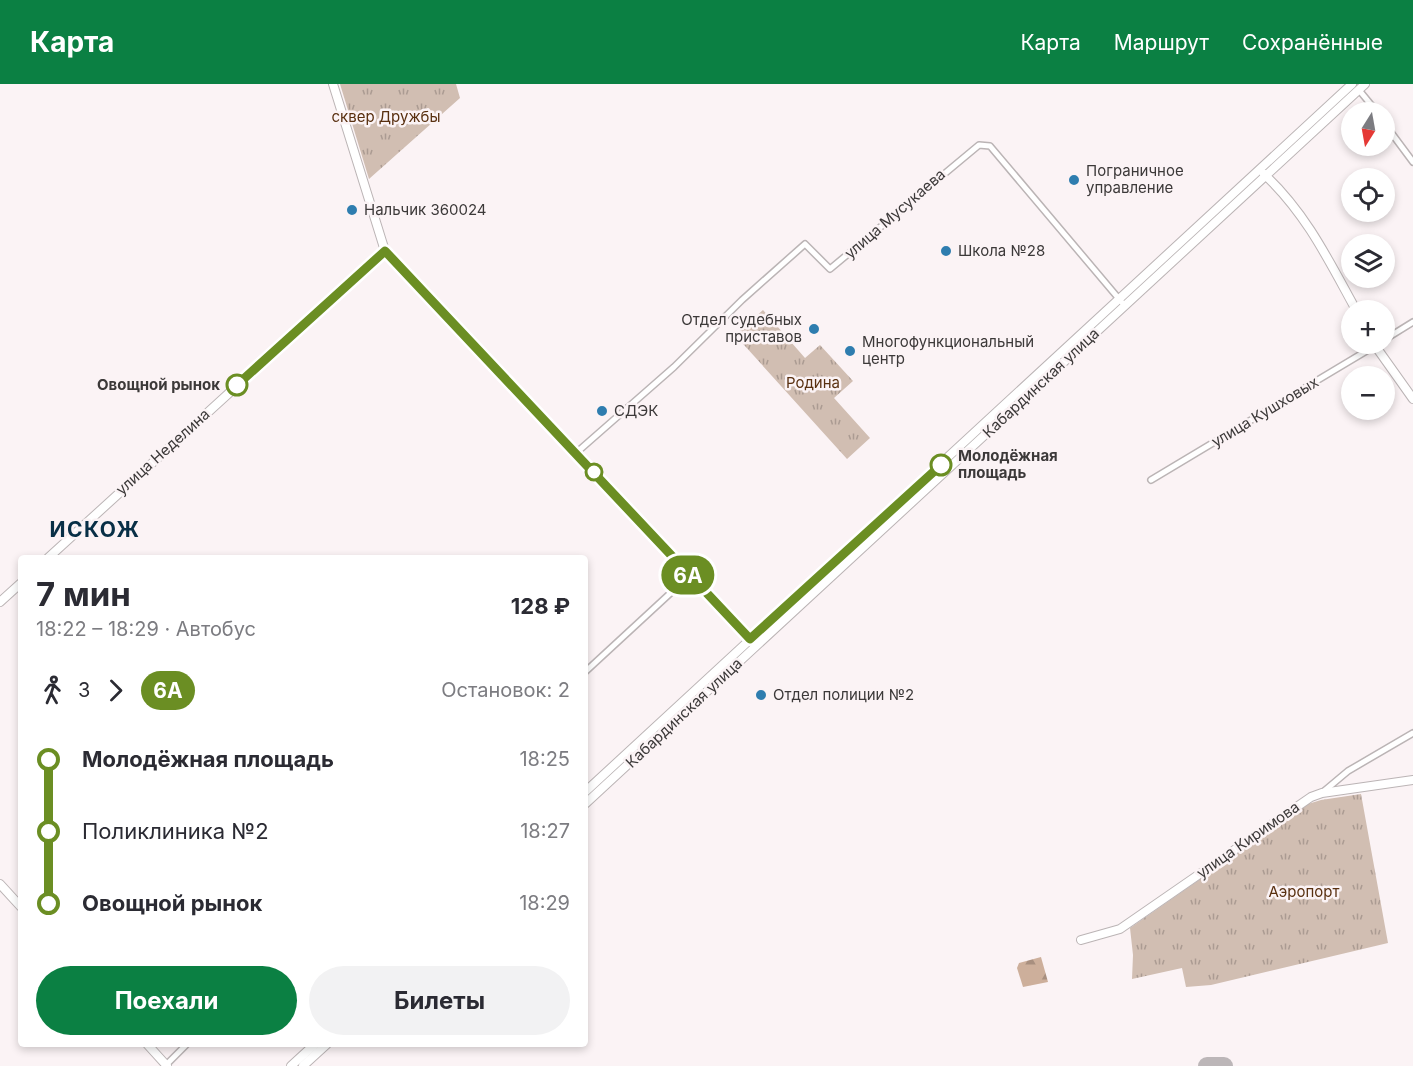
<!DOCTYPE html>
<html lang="ru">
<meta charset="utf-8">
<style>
body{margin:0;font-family:Inter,sans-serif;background:#f2f2f3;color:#2b2b33;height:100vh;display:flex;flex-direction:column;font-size:22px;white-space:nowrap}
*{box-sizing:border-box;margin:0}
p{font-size:20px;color:#7c7c81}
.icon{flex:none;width:33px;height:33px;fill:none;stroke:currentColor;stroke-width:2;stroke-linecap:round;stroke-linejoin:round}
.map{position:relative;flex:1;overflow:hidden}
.drawer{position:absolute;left:18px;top:471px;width:570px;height:492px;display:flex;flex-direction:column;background:#fff;border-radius:6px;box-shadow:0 3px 9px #0003}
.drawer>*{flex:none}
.badge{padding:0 12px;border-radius:20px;font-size:21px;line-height:39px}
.needle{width:39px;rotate:191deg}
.controls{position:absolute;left:1341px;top:18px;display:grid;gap:12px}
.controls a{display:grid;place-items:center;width:54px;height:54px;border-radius:50%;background:#fff;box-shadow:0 3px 9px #0003;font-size:30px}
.map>.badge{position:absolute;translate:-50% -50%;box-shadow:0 0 0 3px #fff}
.legs{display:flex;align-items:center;gap:9px;height:66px;padding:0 18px;font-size:20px}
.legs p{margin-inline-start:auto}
.overview{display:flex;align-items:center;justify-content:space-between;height:102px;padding:0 18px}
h1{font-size:33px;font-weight:700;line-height:45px}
.button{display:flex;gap:12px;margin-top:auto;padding:12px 18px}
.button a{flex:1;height:69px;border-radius:36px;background:#0b8043;color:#fff;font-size:24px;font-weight:700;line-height:69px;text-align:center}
.button a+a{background:#f2f2f3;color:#2b2b33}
ul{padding:0 18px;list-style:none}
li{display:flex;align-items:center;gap:21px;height:72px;font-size:22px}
li i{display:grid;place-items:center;width:9px;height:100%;margin:0 8px;background:currentColor}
li i::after{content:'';width:15px;height:15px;margin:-8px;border:4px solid;border-radius:50%;background:#fff}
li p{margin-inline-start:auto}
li:first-child i{background:linear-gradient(#0000 50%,currentColor 0)}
li:last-child i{background:linear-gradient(currentColor 50%,#0000 0)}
header{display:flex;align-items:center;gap:36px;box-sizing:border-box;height:84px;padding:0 30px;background:#0b8043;color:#fff}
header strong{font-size:28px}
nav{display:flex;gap:33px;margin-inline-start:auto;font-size:21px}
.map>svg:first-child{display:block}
</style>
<header>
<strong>Карта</strong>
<nav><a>Карта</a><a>Маршрут</a><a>Сохранённые</a></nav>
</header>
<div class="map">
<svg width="1413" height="982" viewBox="0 0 1413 982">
<defs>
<pattern id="grass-tufts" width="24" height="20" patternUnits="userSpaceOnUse" patternTransform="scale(1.5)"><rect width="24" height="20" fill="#d1beb2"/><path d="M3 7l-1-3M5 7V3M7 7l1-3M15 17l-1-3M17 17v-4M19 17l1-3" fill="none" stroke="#ab9b92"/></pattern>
<pattern id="forest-firs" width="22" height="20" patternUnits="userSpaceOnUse" patternTransform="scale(1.5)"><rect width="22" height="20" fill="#cdaf9b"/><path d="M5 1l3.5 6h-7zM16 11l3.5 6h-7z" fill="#a88f7f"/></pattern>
</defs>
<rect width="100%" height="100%" fill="#fbf3f5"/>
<path fill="url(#grass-tufts)" d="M340 0H456L460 14 369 95Z
M763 226 805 274 820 261 853 297 834 314 870 354 847 375 735 251Z
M1361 710 1388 859 1211 901 1186 903 1182 884 1132 895 1133 871 1130 844 1308 720 1321 716Z"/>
<path fill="url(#forest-firs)" d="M1041 873 1048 898 1023 903 1017 884 1019 879Z"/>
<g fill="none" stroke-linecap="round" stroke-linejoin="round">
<path stroke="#bcb6b8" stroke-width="18" d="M1207 982H1224"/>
<defs>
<path id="street" d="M1359 6 1377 28
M1384 39 1413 78
M1384 256 1413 238
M576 369 674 283 742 216 805 160 830 185 979 61 990 62 1125 222
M1151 396 1378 260
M585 588 689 492
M1323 708 1348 687 1413 649
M166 981 187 960"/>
<path id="secondary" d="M333 0 385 167 754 558
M1264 90C1306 129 1329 177 1356 226
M1374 260 1413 315
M48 474 385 167
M0 518 21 499
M585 708 1352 0
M585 720 1365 0
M0 800 21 823
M1081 856 1120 845 1311 713 1322 709 1413 696
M147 960 167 982
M291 982 315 960
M303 982 327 960"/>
</defs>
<use href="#street" stroke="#bbb4b5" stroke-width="8"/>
<use href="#secondary" stroke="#bbb4b5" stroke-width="10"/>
<use href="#street" stroke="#fff" stroke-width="5"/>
<use href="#secondary" stroke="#fff" stroke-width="8"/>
</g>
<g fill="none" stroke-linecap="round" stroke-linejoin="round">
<defs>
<path id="line-1" d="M237 301 385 167 750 555 941 381"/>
</defs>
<use href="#line-1" stroke="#fff" stroke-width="14"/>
<use href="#line-1" stroke="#6b8e23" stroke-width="9"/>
</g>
<g fill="#2e7daf" stroke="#fbf3f5" stroke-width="2">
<circle cx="1074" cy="96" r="6"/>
<circle cx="352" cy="126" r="6"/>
<circle cx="946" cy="167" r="6"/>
<circle cx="814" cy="245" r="6"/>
<circle cx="850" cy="267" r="6"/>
<circle cx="602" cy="327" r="6"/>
<circle cx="761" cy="611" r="6"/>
</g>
<g fill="#fff" stroke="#6b8e23" stroke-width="3">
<circle cx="237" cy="301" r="10"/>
<circle cx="941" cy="381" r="10"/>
<circle cx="594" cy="388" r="8"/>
</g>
<g text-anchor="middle" stroke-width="5" stroke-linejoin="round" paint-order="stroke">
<g font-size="15" fill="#593010" stroke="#fbf3f5">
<text x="386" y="38">сквер Дружбы</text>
<text x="813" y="304">Родина</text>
<text x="1304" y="813">Аэропорт</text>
</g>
<g font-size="15" fill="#3c3939" stroke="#fbf3f5" text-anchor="start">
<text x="1086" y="92">Пограничное<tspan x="1086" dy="17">управление</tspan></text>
<text x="364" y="131">Нальчик 360024</text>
<text x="958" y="172">Школа №28</text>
<text x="802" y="241" text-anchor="end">Отдел судебных<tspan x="802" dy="17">приставов</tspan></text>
<text x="862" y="263">Многофункциональный<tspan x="862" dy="17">центр</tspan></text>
<text x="614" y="332">СДЭК</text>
<text x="773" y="616">Отдел полиции №2</text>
</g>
<g font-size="15" fill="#3c3939" stroke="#fbf3f5">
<text transform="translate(895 130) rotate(-41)" y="5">улица Мусукаева</text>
<text transform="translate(1041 299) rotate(-43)" y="5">Кабардинская улица</text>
<text transform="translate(1265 328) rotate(-31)" y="5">улица Кушховых</text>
<text transform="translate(163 368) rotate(-42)" y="5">улица Неделина</text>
<text transform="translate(684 629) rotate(-43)" y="5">Кабардинская улица</text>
<text transform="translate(1248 756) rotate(-35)" y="5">улица Киримова</text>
</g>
<g font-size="15" font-weight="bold" fill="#3c3939" stroke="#fbf3f5" text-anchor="end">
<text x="220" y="306">Овощной рынок</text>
<text x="958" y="377" text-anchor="start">Молодёжная<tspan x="958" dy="17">площадь</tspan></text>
</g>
<g font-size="21" font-weight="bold" letter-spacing="1.5" fill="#082f46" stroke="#fbf3f5">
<text x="95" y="453">ИСКОЖ</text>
</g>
</g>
</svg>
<div class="controls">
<a><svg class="needle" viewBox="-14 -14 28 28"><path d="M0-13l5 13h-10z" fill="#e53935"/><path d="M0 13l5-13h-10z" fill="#7c7c81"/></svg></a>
<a><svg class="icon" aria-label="locate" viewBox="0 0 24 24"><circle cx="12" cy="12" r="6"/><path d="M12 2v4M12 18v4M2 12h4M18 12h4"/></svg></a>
<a><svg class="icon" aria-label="layers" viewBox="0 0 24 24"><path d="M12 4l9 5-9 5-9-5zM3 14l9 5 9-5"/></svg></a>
<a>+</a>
<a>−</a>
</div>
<b class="badge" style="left:688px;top:491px;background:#6b8e23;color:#fff">6А</b>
<section class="drawer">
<div class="overview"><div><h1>7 мин</h1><p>18:22 – 18:29 · Автобус</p></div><b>128 ₽</b></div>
<div class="legs"><svg class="icon" aria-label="walk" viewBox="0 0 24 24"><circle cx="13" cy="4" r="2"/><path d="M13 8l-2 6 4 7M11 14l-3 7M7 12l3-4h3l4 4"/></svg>3<svg class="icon" aria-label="forward" viewBox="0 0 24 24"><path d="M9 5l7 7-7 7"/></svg><b class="badge" style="background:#6b8e23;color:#fff">6А</b><p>Остановок: 2</p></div>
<ul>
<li><i style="color:#6b8e23"></i><b>Молодёжная площадь</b><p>18:25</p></li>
<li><i style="color:#6b8e23"></i><span>Поликлиника №2</span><p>18:27</p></li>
<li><i style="color:#6b8e23"></i><b>Овощной рынок</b><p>18:29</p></li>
</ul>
<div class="button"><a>Поехали</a><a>Билеты</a></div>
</section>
</div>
